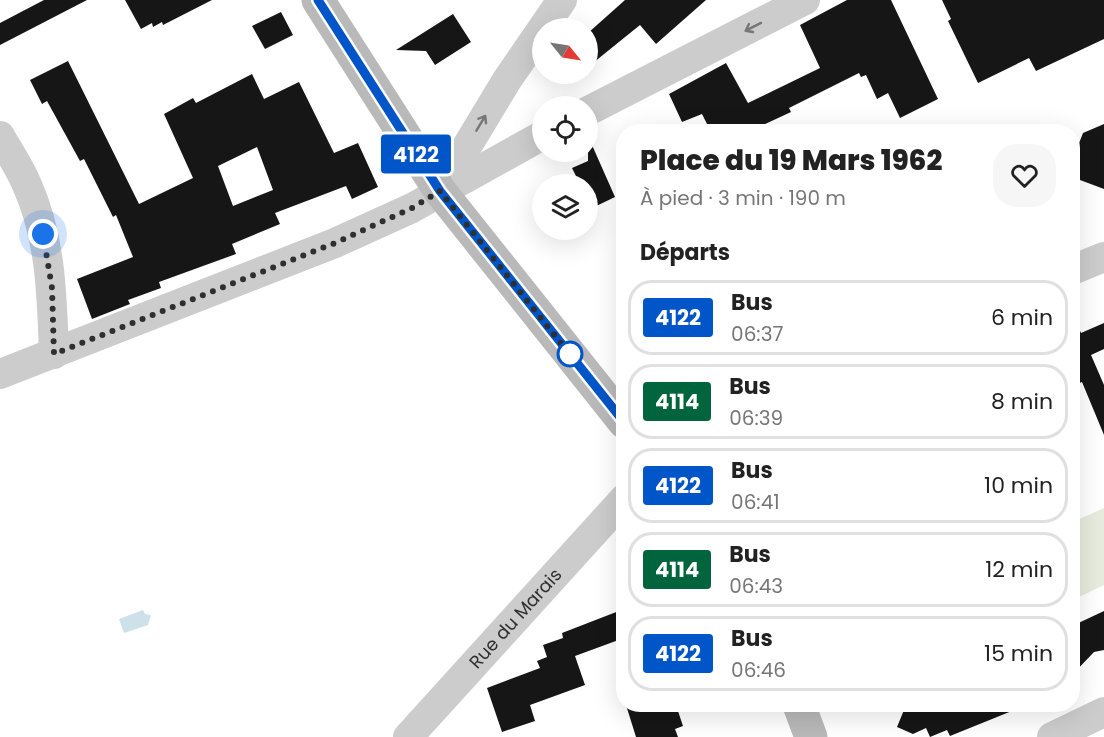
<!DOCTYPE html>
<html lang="fr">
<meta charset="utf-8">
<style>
body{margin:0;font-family:Poppins,sans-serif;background:#f6f6f6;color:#222;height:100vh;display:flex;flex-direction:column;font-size:22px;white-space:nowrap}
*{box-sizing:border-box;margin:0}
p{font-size:20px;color:#767676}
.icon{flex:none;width:33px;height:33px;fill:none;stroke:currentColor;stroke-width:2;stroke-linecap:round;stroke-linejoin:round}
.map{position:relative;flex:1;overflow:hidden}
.panel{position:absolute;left:616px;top:124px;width:464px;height:588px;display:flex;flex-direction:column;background:#fff;border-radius:24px;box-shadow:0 6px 24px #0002}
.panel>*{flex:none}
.badge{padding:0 12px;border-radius:4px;font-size:21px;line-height:39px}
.needle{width:39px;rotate:120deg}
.buttons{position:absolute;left:532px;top:18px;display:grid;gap:12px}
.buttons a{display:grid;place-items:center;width:66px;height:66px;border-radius:50%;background:#fff;box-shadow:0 6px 24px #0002;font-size:30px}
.you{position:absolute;width:30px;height:30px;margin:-15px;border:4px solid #fff;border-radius:50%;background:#1a73e8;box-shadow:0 0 0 9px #1a73e833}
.map>.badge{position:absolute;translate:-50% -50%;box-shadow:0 0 0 3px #fff}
h2{padding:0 24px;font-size:22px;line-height:54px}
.round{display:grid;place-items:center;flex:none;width:63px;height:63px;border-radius:24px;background:#f6f6f6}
.head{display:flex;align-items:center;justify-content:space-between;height:102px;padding:0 24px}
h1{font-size:28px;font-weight:800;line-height:45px}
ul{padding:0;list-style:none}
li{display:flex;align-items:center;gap:18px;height:75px;margin:0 12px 9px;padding:0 12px;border:3px solid #e0e0e0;border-radius:24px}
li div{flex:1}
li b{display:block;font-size:22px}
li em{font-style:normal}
li .badge{min-width:66px;font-weight:700;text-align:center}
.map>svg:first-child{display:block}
</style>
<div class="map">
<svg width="1104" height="737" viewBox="0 0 1104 737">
<rect width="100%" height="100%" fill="#fff"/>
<path fill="#e7ebde" d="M1104 508V585L1073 600V522Z"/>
<path fill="#cce1ea" d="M143 610 145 614 151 615 148 625 124 633 119 619Z"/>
<path fill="#161616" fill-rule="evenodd" d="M44 0H87L0 45V23Z
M125 0H212L163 25 162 22 153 27 152 23 141 29Z
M625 0H706L656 44 640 25 588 67V33Z
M847 0H891L938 99 900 118 888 93 877 99 866 75 861 77 859 73 789 108 791 112 748 132H711L702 114 682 122 669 94 726 63 748 103 820 68 800 25Z
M942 0H1104V39L1036 71 1029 58 978 83 948 21 951 19Z
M281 12 293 35 265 49 252 26Z
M453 14 471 42 435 65 426 51 396 50Z
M68 61 139 204 193 178 164 114 193 98 196 103 252 74 264 99 299 82 334 153 358 143 378 187 352 199 346 186 275 213 280 224 232 244 236 254 159 282 161 288 128 300 130 304 92 319 77 279 133 257 116 215 113 217 84 159 80 161 47 101 42 104 30 80ZM257 147 273 190 233 206 218 166Z
M1104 124V189L1072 177V161L1083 133Z
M588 136 615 197 588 210V184H580L572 168 588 161Z
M1072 313 1081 333 1104 323V349L1091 355 1104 385V435L1082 382 1072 386Z
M624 609V638L575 656 585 685 530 705 535 721 502 732 487 688 540 668 537 661 547 657 543 645 563 638 562 633Z
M1104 611V650L1094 652 1072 675V626Z
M626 705H676L683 726 675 729 678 737H636Z
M916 705H1023L1024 706 950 736 947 730 930 737 926 728 913 734 897 727 904 710Z"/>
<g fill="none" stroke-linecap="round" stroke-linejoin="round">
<g stroke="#ccc" stroke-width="30">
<path d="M588 111 805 0"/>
<path d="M0 136C9 152 20 168 27 185 51 238 52 297 54 354"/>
<path d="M440 191 507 80 562 0"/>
<path d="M1072 270 1104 257"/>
<path d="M0 374 335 243 412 208 543 135"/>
<path id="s1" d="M408 737 624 499"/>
<path d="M1052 737 1104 712"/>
</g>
<path stroke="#b9b9b9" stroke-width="33" d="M318 0 440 191 624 422
M799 705 811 737"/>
</g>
<defs><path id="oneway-shaft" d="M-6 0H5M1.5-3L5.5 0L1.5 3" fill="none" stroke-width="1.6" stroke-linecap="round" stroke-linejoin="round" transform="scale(1.5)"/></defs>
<g stroke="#767676">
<use href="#oneway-shaft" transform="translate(753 27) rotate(153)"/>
<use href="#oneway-shaft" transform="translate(481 123) rotate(-59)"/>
</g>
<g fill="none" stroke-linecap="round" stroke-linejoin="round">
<defs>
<path id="line" d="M318 0 440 191 624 422"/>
</defs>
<use href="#line" stroke="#fff" stroke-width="14"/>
<use href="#line" stroke="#0055c8" stroke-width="9"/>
<path stroke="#2f2f2f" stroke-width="6" stroke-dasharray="0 10.8" d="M43 234 52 288 54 354 335 243 412 208 440 191 571 356 570 354"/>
</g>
<circle fill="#fff" stroke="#0055c8" stroke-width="3" cx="570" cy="354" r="12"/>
<g text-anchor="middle" stroke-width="6" stroke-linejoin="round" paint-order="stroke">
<g font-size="18" fill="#2f2f2f" stroke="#fff">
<text dy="6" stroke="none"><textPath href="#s1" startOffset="160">Rue du Marais</textPath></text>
</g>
</g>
</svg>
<div class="buttons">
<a><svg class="needle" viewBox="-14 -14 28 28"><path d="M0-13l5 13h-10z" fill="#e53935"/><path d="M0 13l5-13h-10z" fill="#767676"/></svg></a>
<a><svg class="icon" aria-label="locate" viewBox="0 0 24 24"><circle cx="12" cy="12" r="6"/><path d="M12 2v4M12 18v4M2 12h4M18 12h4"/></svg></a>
<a><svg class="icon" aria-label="layers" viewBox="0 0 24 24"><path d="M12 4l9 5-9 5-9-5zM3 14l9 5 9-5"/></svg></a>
</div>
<div class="you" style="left:43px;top:234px"></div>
<b class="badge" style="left:416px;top:154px;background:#0055c8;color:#fff">4122</b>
<section class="panel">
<div class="head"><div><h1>Place du 19 Mars 1962</h1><p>À pied · 3 min · 190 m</p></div><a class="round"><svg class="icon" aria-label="heart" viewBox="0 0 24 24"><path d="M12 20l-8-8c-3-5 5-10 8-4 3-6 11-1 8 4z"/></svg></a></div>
<h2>Départs</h2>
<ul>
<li><span class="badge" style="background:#0055c8;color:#fff">4122</span><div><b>Bus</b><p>06:37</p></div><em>6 min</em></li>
<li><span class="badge" style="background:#00643c;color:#fff">4114</span><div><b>Bus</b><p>06:39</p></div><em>8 min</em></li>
<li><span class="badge" style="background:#0055c8;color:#fff">4122</span><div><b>Bus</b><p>06:41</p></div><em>10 min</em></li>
<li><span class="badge" style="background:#00643c;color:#fff">4114</span><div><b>Bus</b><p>06:43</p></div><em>12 min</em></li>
<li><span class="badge" style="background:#0055c8;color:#fff">4122</span><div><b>Bus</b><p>06:46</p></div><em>15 min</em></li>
</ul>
</section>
</div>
